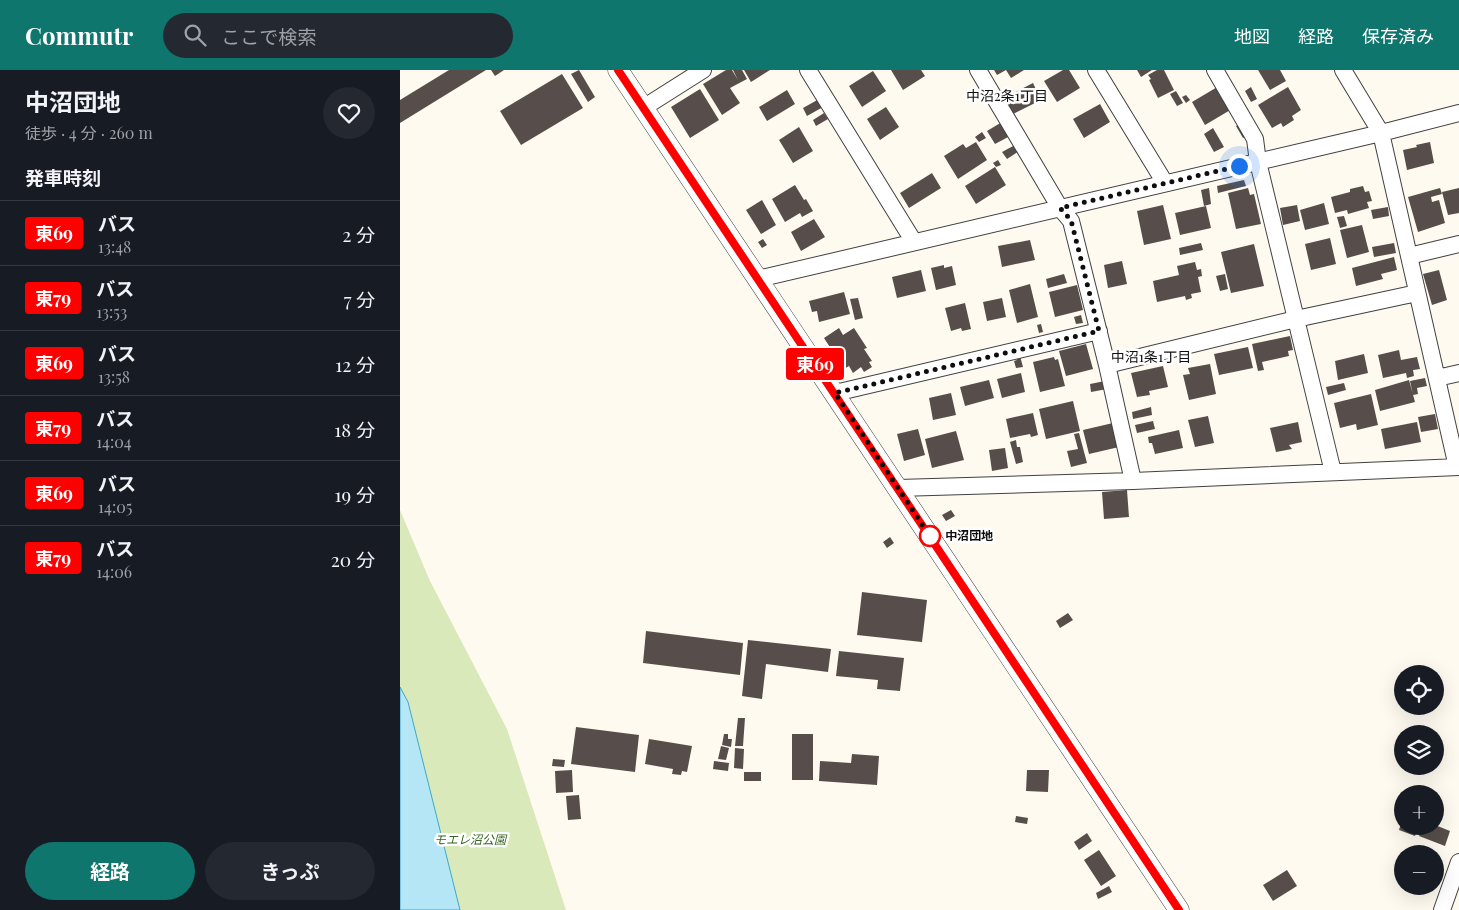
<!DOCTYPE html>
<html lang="ja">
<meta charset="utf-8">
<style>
body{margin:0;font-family:"Playfair Display","Noto Sans JP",serif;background:#242831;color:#f1f3f6;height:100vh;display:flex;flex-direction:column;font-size:19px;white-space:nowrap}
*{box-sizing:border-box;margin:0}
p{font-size:16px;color:#9ea1a6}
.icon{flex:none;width:28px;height:28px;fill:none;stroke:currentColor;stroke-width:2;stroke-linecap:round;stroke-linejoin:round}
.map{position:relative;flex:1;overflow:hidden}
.panel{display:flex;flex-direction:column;background:#171b24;width:400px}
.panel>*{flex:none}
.badge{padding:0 10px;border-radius:4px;font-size:18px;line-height:32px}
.controls{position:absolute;left:994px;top:595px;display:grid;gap:10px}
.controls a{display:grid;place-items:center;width:50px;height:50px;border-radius:50%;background:#171b24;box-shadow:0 5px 20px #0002;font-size:25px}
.you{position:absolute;width:25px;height:25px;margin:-12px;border:4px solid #fff;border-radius:50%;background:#1a73e8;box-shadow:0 0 0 8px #1a73e833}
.map>.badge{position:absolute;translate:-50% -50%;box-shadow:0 0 0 2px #fff}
h2{padding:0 25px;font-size:19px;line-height:45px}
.round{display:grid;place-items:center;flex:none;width:52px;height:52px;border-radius:26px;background:#242831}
.overview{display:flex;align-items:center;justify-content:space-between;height:85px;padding:0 25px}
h1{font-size:24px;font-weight:700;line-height:38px}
.cta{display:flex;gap:10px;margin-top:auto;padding:10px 25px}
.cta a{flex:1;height:58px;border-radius:30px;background:#0f766e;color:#fff;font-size:20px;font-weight:700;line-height:58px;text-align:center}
.cta a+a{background:#242831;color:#f1f3f6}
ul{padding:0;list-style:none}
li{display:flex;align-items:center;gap:15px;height:65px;padding:0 25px;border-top:1px solid #363941}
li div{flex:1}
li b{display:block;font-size:19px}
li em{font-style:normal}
li .badge{min-width:55px;font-weight:700;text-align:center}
header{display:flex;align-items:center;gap:30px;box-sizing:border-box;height:70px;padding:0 25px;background:#0f766e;color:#fff}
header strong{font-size:24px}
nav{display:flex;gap:28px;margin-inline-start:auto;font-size:18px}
.search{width:350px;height:45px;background:#242831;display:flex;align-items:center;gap:12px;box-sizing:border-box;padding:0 18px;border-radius:28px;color:#9ea1a6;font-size:19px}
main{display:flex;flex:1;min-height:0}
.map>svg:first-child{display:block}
</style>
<header>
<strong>Commutr</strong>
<div class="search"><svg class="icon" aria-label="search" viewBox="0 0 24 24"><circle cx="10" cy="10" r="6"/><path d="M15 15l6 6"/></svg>ここで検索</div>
<nav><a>地図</a><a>経路</a><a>保存済み</a></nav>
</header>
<main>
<section class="panel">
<div class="overview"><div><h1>中沼団地</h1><p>徒歩 · 4 分 · 260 m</p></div><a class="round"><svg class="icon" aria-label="heart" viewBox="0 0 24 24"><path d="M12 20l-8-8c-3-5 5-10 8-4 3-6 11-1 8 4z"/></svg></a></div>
<h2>発車時刻</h2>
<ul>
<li><span class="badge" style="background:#f00;color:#fff">東69</span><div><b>バス</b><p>13:48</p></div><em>2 分</em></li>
<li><span class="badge" style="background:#f00;color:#fff">東79</span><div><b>バス</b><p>13:53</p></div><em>7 分</em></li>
<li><span class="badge" style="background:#f00;color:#fff">東69</span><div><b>バス</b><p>13:58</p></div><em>12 分</em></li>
<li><span class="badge" style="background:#f00;color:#fff">東79</span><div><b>バス</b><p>14:04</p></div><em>18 分</em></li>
<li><span class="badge" style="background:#f00;color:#fff">東69</span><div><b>バス</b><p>14:05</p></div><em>19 分</em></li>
<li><span class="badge" style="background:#f00;color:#fff">東79</span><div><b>バス</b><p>14:06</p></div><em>20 分</em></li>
</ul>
<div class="cta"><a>経路</a><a>きっぷ</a></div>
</section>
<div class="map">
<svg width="1059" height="840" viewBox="0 0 1059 840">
<rect width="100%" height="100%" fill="#fffaf0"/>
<path fill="#d9e9ba" d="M0 440 30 511 107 659 166 840H0Z"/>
<path fill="#b5e6f6" stroke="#3da6cc" d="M0 617 8 632 60 840H0Z"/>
<path fill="#574e4b" d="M49 0H86L0 53V30Z
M91 0H104L95 6Z
M179 0 195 27 188 32 171 4Z
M326 0H332L338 10 333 0H342L347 9 330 18 340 33 322 45 303 14Z
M344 0H370L351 12Z
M491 0H521L525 6 503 20Z
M594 0H606L597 5Z
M606 0H624L611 8Z
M663 0H669L680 18 657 32 644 11Z
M737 0H752L741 7Z
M757 0H764L774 20 758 28 749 10 751 9 748 5Z
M858 0H880L886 11 870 20Z
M473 1 486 21 462 37 449 16Z
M162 4 183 38 121 75 100 41Z
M633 13 641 30 613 44 604 28Z
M819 16 832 39 805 55 792 32Z
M851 17 857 29 851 32 845 21Z
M888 17 901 40 892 46 894 50 883 57 881 53 872 58 858 35Z
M300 19 319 50 290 68 271 37Z
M387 20 395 34 367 51 359 37Z
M776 21 783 33 777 36 770 24Z
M786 25 790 30 786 33 782 27Z
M419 29 423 37 407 46 403 38Z
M700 34 710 52 684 68 673 49Z
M486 37 499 57 480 70 467 49Z
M424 43 428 49 416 56 413 50Z
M602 52 610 66 595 74 587 61Z
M842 53 849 65 843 68 836 56Z
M399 57 413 81 393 93 379 70Z
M813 58 824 77 814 82 804 64Z
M582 62 586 68 579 72 575 67Z
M576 72 587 90 558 109 544 86 563 74 566 78Z
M1030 72 1034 93 1007 100 1003 80 1017 77 1016 75Z
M615 75 619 81 607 89 602 82Z
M598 90 601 95 596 97 593 93Z
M595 97 606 115 576 134 565 116Z
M532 103 541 118 509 138 500 123Z
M844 110 846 116 818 123 817 116Z
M395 115 404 130 406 129 413 141 402 147 400 143 385 152 372 129Z
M963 116 965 122 969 121 972 131 967 132 969 138 948 144 947 140 935 143 931 127 950 122V119Z
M809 118 811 134 804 136 801 120Z
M848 118 850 125 854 124 861 154 836 159 828 123Z
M1040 118 1042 124 1031 127 1032 132 1039 130 1045 153 1018 162 1008 127Z
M1059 118V143L1048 145 1042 122Z
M362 130 376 155 361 164 346 140Z
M924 133 929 154 905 160 900 140Z
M763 135 771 169 744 175 737 141Z
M897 135 900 151 883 155 880 138Z
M806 136 811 158 780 165 775 143Z
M988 137 989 146 973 149 971 140Z
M944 146 947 156 940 158 937 147Z
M414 149 425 167 401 181 391 162Z
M962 155 969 182 947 188 940 160Z
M930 168 936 194 911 200 905 174Z
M363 169 367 175 362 178 358 172Z
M630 170 635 190 602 197 598 176Z
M801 173 803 180 780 185 779 178Z
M994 173 996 183 974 187 972 177Z
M854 174 864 216 831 223 821 182Z
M994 187 997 200 981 204 983 209 956 216 952 198Z
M722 191 727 214 708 218 704 195Z
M795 192 797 200 801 199 802 206 798 207 801 222 791 224 792 228 786 230 785 226 757 232 753 211 779 205 777 196Z
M544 195V198L552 196 556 215 536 220 531 198Z
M521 200 526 221 497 228 492 207Z
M1039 200 1047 230 1032 235 1023 204Z
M664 204 667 213 648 218 646 209Z
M825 204 828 219 820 221 816 206Z
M630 214 638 247 617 253 609 220Z
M677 215 683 240 655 247 649 222Z
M444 222 450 244 419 252 417 241 412 242 409 231Z
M458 228 463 248 455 250 450 229Z
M602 228 606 247 587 251 583 232Z
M565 233 571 259 562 261 561 258 551 261 545 238Z
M681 245 683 253 676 254 674 247Z
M641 254 643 262 639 263 637 255Z
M439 258 443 265 454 258 467 278 464 279 472 291 469 292 472 297 464 302 461 297 453 303 449 296 444 299 424 268Z
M890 266 893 280 888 281 889 286 862 292 864 300 858 301 852 274Z
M686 274 693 299 666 306 659 281Z
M848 277 853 298 819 305 814 284Z
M999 280 1001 290 1017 287 1020 299 1013 300 1014 306 1007 308 1006 303 983 308 978 285Z
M964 284 968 303 938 310 935 291Z
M620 286 623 297 616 298 614 291 617 290 616 287Z
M654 287 655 290 658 289 665 316 640 322 633 292Z
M810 294 816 324 789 330 783 305 790 304 788 298Z
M763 296 768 317 749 321 750 325 737 327 731 303Z
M621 303 625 322 602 328 597 309Z
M1025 308 1027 316 1017 318 1018 324 1013 325 1010 311Z
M589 310 594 328 565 336 560 317Z
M1009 310 1015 332 980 341 975 320Z
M705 311 707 319 691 322 690 314Z
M944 313 946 320 928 325 926 317Z
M551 323 556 345 533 350 529 328Z
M971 324 978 355 957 360 956 354 940 358 934 333Z
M673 331 680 361 646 369 639 339Z
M751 337 752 345 733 349 732 342Z
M633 343 638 365 631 367 630 364 610 368 606 349Z
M1035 344 1038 359 1021 362 1018 347Z
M808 346 814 373 795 377 788 350Z
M753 351 755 359 737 363 735 355Z
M898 352 902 372 889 375 892 379 876 382 870 358Z
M1017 352 1021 372 985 379 981 359Z
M713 353 719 377 689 384 683 360Z
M518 359 525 385 504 391 497 364Z
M779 360 783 378 755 384 752 373H749L748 367Z
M556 361 564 390 532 398 525 369Z
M679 363 687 393 671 397 667 381 678 379 674 364Z
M616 370 617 377H620L623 392 616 394 610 372Z
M605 378 608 398 592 401 589 380Z
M727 420 729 447 704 449 702 422Z
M551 440 555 446 546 451 542 445Z
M490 467 494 473 487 478 483 472Z
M462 522 527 530 522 572 457 565Z
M668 543 673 550 660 558 656 551Z
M246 561 343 573 340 605 243 593Z
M348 570 431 579 428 602 366 594 362 629 342 626Z
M439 581 504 588 500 621 477 619 478 610 436 606Z
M338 648H345L343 676H335Z
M176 657 239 665 235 702 171 694Z
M324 664H328V669H332L331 677 322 675Z
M392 664H413V710H392Z
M249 669 292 676 287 702 282 701 281 705 272 704 273 699 245 694Z
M321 676 329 678 326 690 318 689Z
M335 678 344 679 343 699 334 698Z
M452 684 479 686 477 715 419 711 420 691 451 693Z
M153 689 165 690 164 697 152 696Z
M314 691 329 693 328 701 313 699Z
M172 700 173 722 156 723 155 701Z
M627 700H649L648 722 626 721Z
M344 702H361V711H344Z
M1014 717 1032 724H1012Z
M179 725 181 749 168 750 166 726Z
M616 746 628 748 627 754 615 752Z
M1002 750V756H1019L1015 766 999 760Z
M1035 755 1050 761 1045 776 1019 766 1023 756Z
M687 763 692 771 679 780 674 772Z
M699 780 716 806 701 816 684 790Z
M887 800 897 816 873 831 863 815Z
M709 816 712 822 698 829 696 823Z"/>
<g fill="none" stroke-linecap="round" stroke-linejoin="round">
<defs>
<path id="minor" d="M408 0 514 172
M578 0 660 138 671 151 707 295 733 411
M696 0 765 113
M815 0 855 69 858 92 933 402
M943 0 981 63 1057 397
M243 38 303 0
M1009 186 1059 174
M358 209 981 63 1059 43
M707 295 896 249 1017 223
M1037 308 1059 303
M435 323 699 261
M498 418 733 411 1059 397
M1042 840 1059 792"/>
<path id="tertiary" d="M218 0 779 840"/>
</defs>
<use href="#minor" stroke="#414141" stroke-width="18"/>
<use href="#tertiary" stroke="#414141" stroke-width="21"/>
<use href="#minor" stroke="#fff" stroke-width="16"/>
<use href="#tertiary" stroke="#fff" stroke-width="20"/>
</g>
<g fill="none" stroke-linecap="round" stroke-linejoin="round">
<defs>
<path id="line" d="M218 0 779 840"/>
</defs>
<use href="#line" stroke="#fff" stroke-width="11"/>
<use href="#line" stroke="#f00" stroke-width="8"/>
<path stroke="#0e0e0e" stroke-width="5" stroke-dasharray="0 9" d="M530 466 531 468 435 323 699 261 671 150 660 138 839 96"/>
</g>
<circle fill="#fff" stroke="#f00" stroke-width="2.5" cx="530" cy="466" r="10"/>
<g text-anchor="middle" stroke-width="5" stroke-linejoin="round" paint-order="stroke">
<g font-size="12" font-weight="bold" fill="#0e0e0e" stroke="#fff" text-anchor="start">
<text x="545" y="470">中沼団地</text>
</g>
<g font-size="12" font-style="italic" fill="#37661f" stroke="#fff">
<text x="70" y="774">モエレ沼公園</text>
</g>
<g font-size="14" fill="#0e0e0e" stroke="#fff">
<text x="607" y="31">中沼2条1丁目</text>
<text x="751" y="292">中沼1条1丁目</text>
</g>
</g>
</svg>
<div class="controls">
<a><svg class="icon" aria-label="locate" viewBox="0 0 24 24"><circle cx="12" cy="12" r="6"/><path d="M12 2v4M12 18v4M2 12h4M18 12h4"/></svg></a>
<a><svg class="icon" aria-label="layers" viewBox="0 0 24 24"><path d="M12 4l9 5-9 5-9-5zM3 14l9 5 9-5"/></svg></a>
<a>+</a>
<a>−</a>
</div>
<div class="you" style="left:839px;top:96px"></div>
<b class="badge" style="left:415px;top:294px;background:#f00;color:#fff">東69</b>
</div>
</main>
